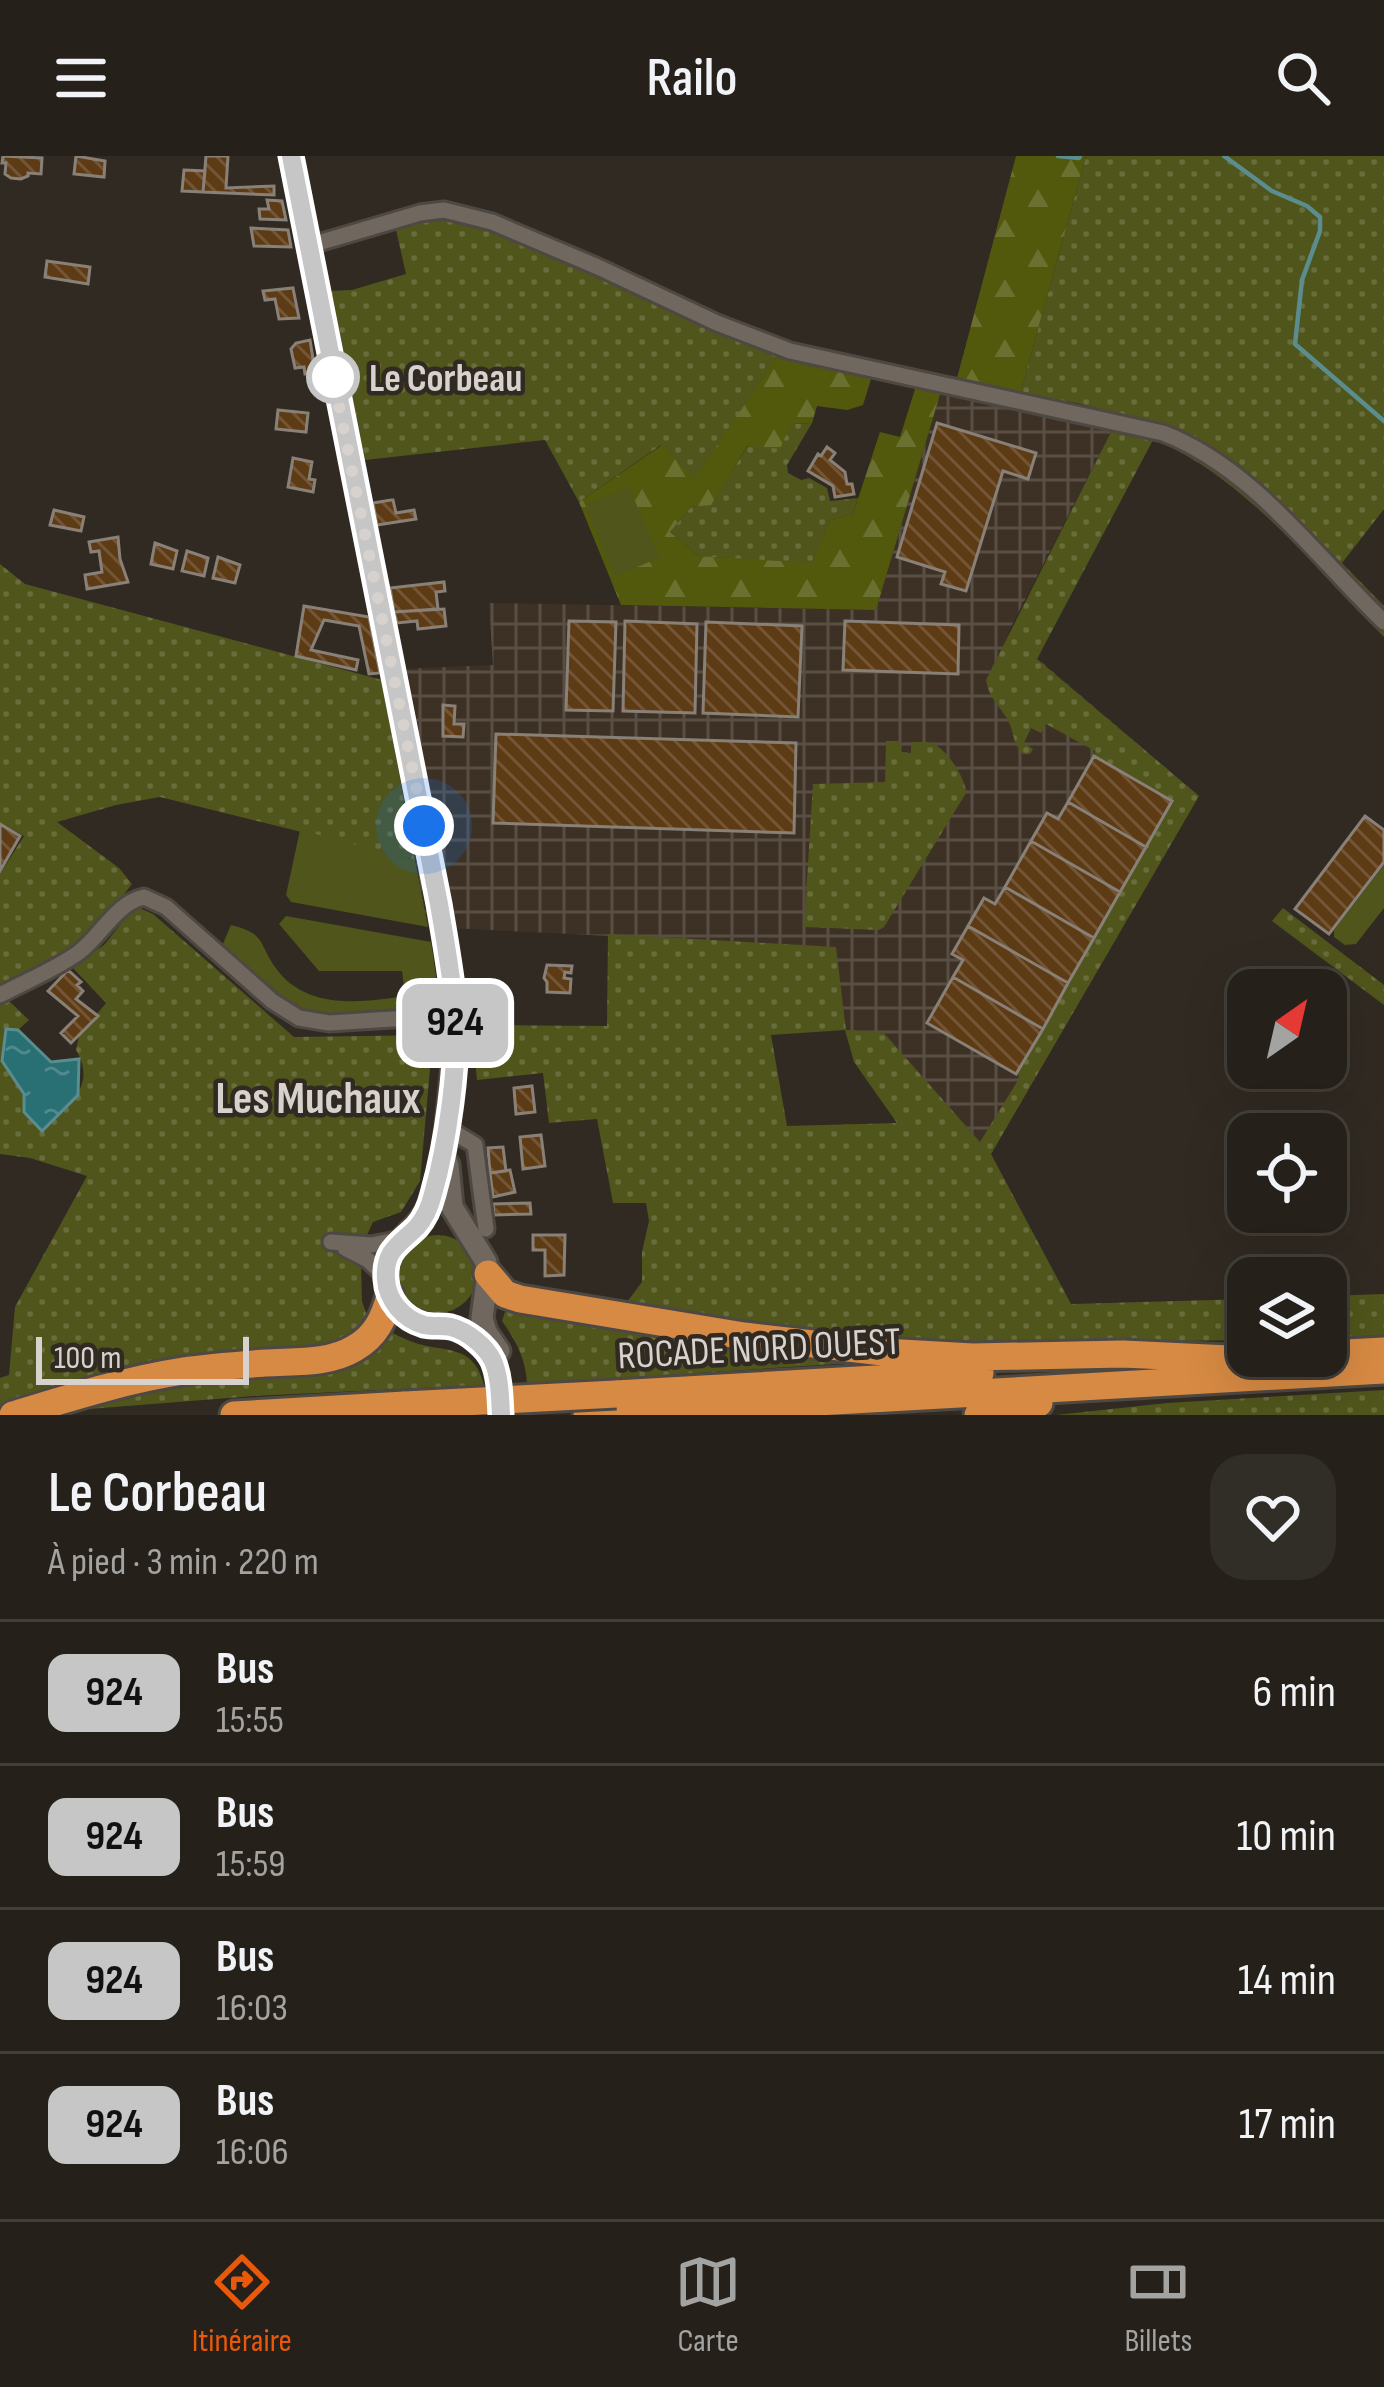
<!DOCTYPE html>
<html lang="fr">
<meta charset="utf-8">
<style>
body{margin:0;font-family:"Sofia Sans Condensed",sans-serif;background:#312d27;color:#f1f3f6;height:100vh;display:flex;flex-direction:column;font-size:45px;white-space:nowrap}
*{box-sizing:border-box;margin:0}
p{font-size:39px;color:#a3a3a2}
.icon{flex:none;width:66px;height:66px;fill:none;stroke:currentColor;stroke-width:2;stroke-linecap:round;stroke-linejoin:round}
.map{position:relative;height:1259px;overflow:hidden}
.panel{display:flex;flex-direction:column;background:#25201a;flex:1}
.panel>*{flex:none}
.badge{padding:0 24px;border-radius:18px;font-size:42px;line-height:78px}
.needle{width:78px;rotate:34deg}
.controls{position:absolute;left:1227px;top:813px;display:grid;gap:24px}
.controls a{display:grid;place-items:center;width:120px;height:120px;border-radius:24px;background:#25201a;box-shadow:0 12px 48px #0002,0 0 0 3px #423e39;font-size:60px}
.scale{position:absolute;left:36px;bottom:30px;width:213px;box-sizing:border-box;padding-left:12px;border:6px solid #d7d2cd;border-top:0;font-size:33px;line-height:42px;white-space:nowrap;color:#d7d2cd;-webkit-text-stroke:9px #312a22;paint-order:stroke}
.you{position:absolute;width:60px;height:60px;margin:-30px;border:9px solid #fff;border-radius:50%;background:#1a73e8;box-shadow:0 0 0 18px #1a73e833}
.map>.badge{position:absolute;translate:-50% -50%;box-shadow:0 0 0 6px #fff}
.round{display:grid;place-items:center;flex:none;width:126px;height:126px;border-radius:36px;background:#312d27}
.summary{display:flex;align-items:center;justify-content:space-between;height:204px;padding:0 48px}
h1{font-size:57px;font-weight:600;line-height:90px}
ul{padding:0;list-style:none}
li{display:flex;align-items:center;gap:36px;height:144px;padding:0 48px;border-top:3px solid #423e39}
li div{flex:1}
li b{display:block;font-size:45px}
li em{font-style:normal}
li .badge{min-width:132px;font-weight:700;text-align:center}
header{display:flex;justify-content:space-between;align-items:center;height:156px;padding:0 48px;background:#25201a;font-size:54px;font-weight:600}
.tabs{display:flex;justify-content:space-around;align-items:center;height:168px;border-top:3px solid #423e39;background:#25201a;font-size:33px;color:#a3a3a2}
.tabs a{display:grid;justify-items:center;gap:6px}
.tabs .current{color:#ea580c}
.map>svg:first-child{display:block}
</style>
<header><svg class="icon" aria-label="menu" viewBox="0 0 24 24"><path d="M4 6h16M4 12h16M4 18h16"/></svg>Railo<svg class="icon" aria-label="search" viewBox="0 0 24 24"><circle cx="10" cy="10" r="6"/><path d="M15 15l6 6"/></svg></header>
<div class="map">
<svg width="1384" height="1259" viewBox="0 0 1384 1259">
<defs>
<pattern id="industrial-grid" width="8" height="8" patternUnits="userSpaceOnUse" patternTransform="scale(3)"><rect width="8" height="8" fill="#3d3125"/><path d="M0 4h8M4 0v8" fill="none" stroke="#584e43"/></pattern>
<pattern id="grass-dots" width="8" height="8" patternUnits="userSpaceOnUse" patternTransform="scale(3)"><rect width="8" height="8" fill="#4f551b"/><path d="M2 2h.1M6 6h.1" fill="none" stroke="#686d3b" stroke-width="1.8" stroke-linecap="round"/></pattern>
<pattern id="forest-firs" width="22" height="20" patternUnits="userSpaceOnUse" patternTransform="scale(3)"><rect width="22" height="20" fill="#52590d"/><path d="M5 1l3.5 6h-7zM16 11l3.5 6h-7z" fill="#6a702f"/></pattern>
<pattern id="water-ripples" width="26" height="14" patternUnits="userSpaceOnUse" patternTransform="scale(3)"><rect width="26" height="14" fill="#287073"/><path d="M2 4q2-2 4 0t4 0M15 11q2-2 4 0t4 0" fill="none" stroke="#518a8c"/></pattern>
<pattern id="building-back-hatch" width="6" height="6" patternUnits="userSpaceOnUse" patternTransform="scale(3)"><rect width="6" height="6" fill="#5d3b15"/><path d="M-1 5l2 2M0 0l6 6M5-1l2 2" fill="none" stroke="#745636"/></pattern>
</defs>
<rect width="100%" height="100%" fill="#312a22"/>
<path fill="url(#industrial-grid)" d="M941 235 1112 274 1008 477 1042 494 1038 503 1199 640 991 998 846 874 835 791 428 771 382 524 405 527 402 513 493 509 489 447 876 454Z"/>
<path fill="url(#grass-dots)" fill-rule="evenodd" d="M1086 0H1384V353L1342 407 1384 450V481C1321 417 1237 314 1153 284L1037 503 1199 640 991 998 1071 1148 1248 1143V1184L963 1188 809 1177 624 1150 642 1126V1096L649 1065 646 1047H613L597 963 549 967 543 917 477 924 472 869 607 870 608 778 836 791 846 874 883 876 980 986 1020 921 1017 918 1172 646 1094 600 1095 595 1046 568 1041 577 1031 572 1024 587 1033 593 1030 598H1023C1011 586 1015 574 1006 561 997 547 989 541 986 524L1112 274 1152 284 1161 268 1077 247 1020 238ZM845 874 854 906 897 967 787 970 771 879Z
M428 47 491 58 614 111 734 171 786 188 694 324 661 289 579 346 545 284 365 304 329 135 352 134 406 118 392 56Z
M812 267 787 309 788 317 801 324 809 322 827 332 830 345 858 342 853 358 830 364 812 408 698 400 670 376 691 351 711 348 749 288 791 268Z
M0 408 25 428 382 524 415 704 160 641 116 649 57 666 119 712 132 728 94 777 70 796 0 833V718L24 680 0 667Z
M886 585H900L901 596 911 597V586C918 586 926 585 932 587 947 593 966 623 966 637L884 771 879 774 804 771 813 628 885 626Z
M135 750 153 758 294 881 433 879 420 1025 401 1056 373 1066 366 1081 347 1098 361 1108 362 1145 369 1166 338 1190 117 1217 0 1251V1222L9 1219 15 1151 87 1020 30 1002 0 998V848L8 844 29 864 18 874H6L2 905 24 938 42 974C67 949 98 932 76 894L79 880 106 847 72 811 104 789Z
M1283 752 1384 829V849L1272 765Z
M399 1118a39 39 0 1 1 78 0a39 39 0 1 1-78 0Z
M1384 1138V1179L1326 1182V1140Z
M508 1147 882 1205 527 1228C526 1203 516 1185 502 1165Z
M385 1174C398 1179 409 1186 423 1189 452 1196 474 1191 484 1229L254 1240 51 1256 148 1228 260 1215Z
M1384 1234V1259H1056L1167 1247Z"/>
<path fill="url(#forest-firs)" d="M1016 0H1086L1020 238 956 226Z
M777 201 871 223 863 249 847 254 817 250 812 267 791 268 780 293 748 289 711 349 691 351 670 376 698 400 812 407 830 364 853 358 880 276 900 281 916 230 941 235 876 454 621 449 579 346 662 289 694 323Z"/>
<path fill="#4f551b" d="M629 331 659 402 615 420 585 349Z
M300 674 415 704 428 771 291 746 286 739Z
M1384 709V752L1356 788 1345 789 1334 781V774Z
M286 760 431 786 441 852 429 856 317 861 297 857 222 790 231 769C266 778 258 786 275 811 305 854 360 847 405 840L402 815H319L279 768Z"/>
<path fill="url(#water-ripples)" stroke="#5c8d8e" stroke-width="3" d="M6 873 18 874 51 906 79 903 78 939 42 975 24 956V938L2 905Z"/>
<g fill="none" stroke-linecap="round" stroke-linejoin="round">
<path stroke="#5c8d8e" stroke-width="4.5" d="M1058 0 1079 2 1080 0
M1224 0 1272 35 1307 50 1320 61V75L1302 124 1295 188 1384 265"/>
</g>
<path fill="url(#building-back-hatch)" stroke="#898077" stroke-width="3" d="M3 0 42 2 41 18 28 17V20L21 23 11 22 5 18 6 7H2Z
M76 0 105 5 104 21 74 18Z
M206 0H228L226 32 274 30V39L203 36Z
M184 14 205 15 203 36 182 35Z
M267 44 282 45 286 64 260 63 259 53H269Z
M251 72 288 74 291 91 254 90Z
M47 105 90 111 88 128 45 121Z
M293 132 299 162 279 163 275 143 265 144 263 135Z
M310 184 315 216 305 218 304 211 295 212 291 193 296 187Z
M278 254 308 257 306 276 276 273Z
M937 267 1036 297 1028 323 1003 315 966 435 941 428 945 416 897 401Z
M827 291 835 297 830 304 845 316 847 328H852L854 338 835 341 833 330 808 315 818 298 821 300Z
M293 302 312 306 309 323 315 324 313 336 288 331Z
M391 344H393L396 357 414 354 416 363 377 369 373 347Z
M54 354 84 361 81 375 50 369Z
M118 381 120 403 128 426 87 433 85 419 102 416 99 395 91 396 89 386Z
M155 387 177 395 173 413 151 408Z
M187 395 208 402 204 420 182 415Z
M218 401 240 409 235 427 213 422Z
M444 426 445 435 436 436 438 453 394 456 390 432Z
M304 450 369 461 380 517 369 518 359 470 324 464 311 494 358 504 356 514 296 500Z
M444 453 446 470 418 473 417 465 397 467 394 456Z
M569 465 616 466 613 555 566 554Z
M625 465 697 468 695 557 623 555Z
M845 465 959 469 958 518 843 514Z
M706 466 802 470 798 561 703 557Z
M443 549 455 550 454 568H464L463 581 443 580Z
M496 578 796 587 794 677 493 667Z
M1094 600 1172 645 1146 691 1068 646Z
M1068 646 1146 691 1120 736 1031 685 1047 657 1058 663Z
M1365 660 1384 674V706L1329 778 1295 753Z
M0 668 20 680 0 715Z
M1031 685 1120 736 1094 782 1005 731Z
M1005 731 1094 782 1068 827 968 770 984 742 995 748Z
M968 770 1068 827 1043 873 953 821 963 804 952 798Z
M547 809 572 810 571 817 565 816 564 822 571 823 570 837 547 836V826L544 822Z
M68 814 81 826 77 829 83 835 76 843 98 860 71 887 61 877 78 860 48 835Z
M953 821 1043 873 1016 918 927 867Z
M532 930 535 956 516 958 514 932Z
M541 979 545 1010 523 1013 520 981Z
M503 991 506 1015 490 1017 488 992Z
M510 1014 515 1036 493 1041 490 1017Z
M530 1047 531 1058 494 1059 493 1048Z
M533 1079H565L564 1119 545 1120V1094H533Z"/>
<g fill="none" stroke-linecap="round" stroke-linejoin="round">
<defs>
<path id="street" d="M308 90 420 57 444 54 492 66 598 111 717 167 790 195 1163 277C1254 312 1315 400 1384 466
M0 839C26 825 54 814 78 797 101 780 116 747 144 741L166 751 272 845 299 862 329 867 455 859
M447 972 475 989 486 1073
M331 1086 371 1089 401 1083
M345 1092 368 1104 385 1120"/>
<path id="secondary" d="M291 0 439 748C445 784 452 821 455 857 457 881 453 906 451 930 447 969 444 1010 431 1047 419 1077 383 1086 386 1123 387 1144 403 1163 424 1168 433 1171 442 1169 451 1171 467 1175 486 1190 493 1205 500 1221 499 1242 501 1259
M448 1009 452 1051 486 1106 487 1124 482 1162 486 1176 499 1195"/>
<path id="highway" d="M488 1118 505 1138 520 1143 744 1180 883 1196 973 1201 1123 1198 1229 1203
M1326 1198 1384 1195
M1216 1204 1289 1200
M616 1238 980 1217
M13 1259C69 1242 125 1224 183 1215 210 1211 238 1209 265 1207 295 1205 329 1208 355 1192 376 1180 384 1162 390 1140
M234 1259 405 1249
M587 1259 1384 1214
M978 1259 1039 1247"/>
</defs>
<use href="#street" stroke="#4e4842" stroke-width="21"/>
<use href="#secondary" stroke="#4e4842" stroke-width="27"/>
<use href="#highway" stroke="#4e4842" stroke-width="33"/>
<use href="#street" stroke="#70675f" stroke-width="15"/>
<use href="#secondary" stroke="#70675f" stroke-width="21"/>
<use href="#highway" stroke="#d78a43" stroke-width="27"/>
<defs>
<path id="highway-bridge" d="M405 1249 616 1238"/>
</defs>
<use href="#highway-bridge" stroke="#4e4842" stroke-width="33" stroke-linecap="butt"/>
<use href="#highway-bridge" stroke="#d78a43" stroke-width="27"/>
</g>
<g fill="none" stroke-linecap="round" stroke-linejoin="round">
<defs>
<path id="line" d="M291 0 439 748C445 784 452 821 455 857 459 908 447 989 433 1038 430 1050 425 1062 417 1071 400 1088 384 1094 386 1123 387 1144 403 1163 424 1169 433 1171 442 1169 451 1171 467 1175 486 1190 493 1205 500 1221 500 1242 501 1259"/>
</defs>
<use href="#line" stroke="#fff" stroke-width="27"/>
<use href="#line" stroke="#c6c6c6" stroke-width="18"/>
<path stroke="#d7d2cd" stroke-width="12" stroke-dasharray="0 21.6" d="M333 221 332 215 424 670"/>
</g>
<circle fill="#fff" stroke="#c6c6c6" stroke-width="6" cx="333" cy="221" r="24"/>
<g text-anchor="middle" stroke-width="9" stroke-linejoin="round" paint-order="stroke">
<g font-size="39" font-weight="bold" fill="#d7d2cd" stroke="#312a22" text-anchor="start">
<text x="369" y="235">Le Corbeau</text>
</g>
<g font-size="39" fill="#d7d2cd" stroke="#312a22">
<text transform="translate(759 1191) rotate(-3)" y="14">ROCADE NORD OUEST</text>
</g>
<g font-size="45" font-weight="bold" fill="#d7d2cd" stroke="#312a22">
<text x="318" y="957">Les Muchaux</text>
</g>
</g>
</svg>
<div class="controls">
<a><svg class="needle" viewBox="-14 -14 28 28"><path d="M0-13l5 13h-10z" fill="#e53935"/><path d="M0 13l5-13h-10z" fill="#a3a3a2"/></svg></a>
<a><svg class="icon" aria-label="locate" viewBox="0 0 24 24"><circle cx="12" cy="12" r="6"/><path d="M12 2v4M12 18v4M2 12h4M18 12h4"/></svg></a>
<a><svg class="icon" aria-label="layers" viewBox="0 0 24 24"><path d="M12 4l9 5-9 5-9-5zM3 14l9 5 9-5"/></svg></a>
</div>
<div class="scale">100 m</div>
<div class="you" style="left:424px;top:670px"></div>
<b class="badge" style="left:455px;top:867px;background:#c6c6c6;color:#111">924</b>
</div>
<section class="panel">
<div class="summary"><div><h1>Le Corbeau</h1><p>À pied · 3 min · 220 m</p></div><a class="round"><svg class="icon" aria-label="heart" viewBox="0 0 24 24"><path d="M12 20l-8-8c-3-5 5-10 8-4 3-6 11-1 8 4z"/></svg></a></div>
<ul>
<li><span class="badge" style="background:#c6c6c6;color:#111">924</span><div><b>Bus</b><p>15:55</p></div><em>6 min</em></li>
<li><span class="badge" style="background:#c6c6c6;color:#111">924</span><div><b>Bus</b><p>15:59</p></div><em>10 min</em></li>
<li><span class="badge" style="background:#c6c6c6;color:#111">924</span><div><b>Bus</b><p>16:03</p></div><em>14 min</em></li>
<li><span class="badge" style="background:#c6c6c6;color:#111">924</span><div><b>Bus</b><p>16:06</p></div><em>17 min</em></li>
</ul>
</section>
<nav class="tabs">
<a class="current"><svg class="icon" aria-label="directions" viewBox="0 0 24 24"><path d="M12 3l9 9-9 9-9-9zM9 14v-3h6M13 9l2 2-2 2"/></svg>Itinéraire</a>
<a><svg class="icon" aria-label="map" viewBox="0 0 24 24"><path d="M3 6l6-2 6 2 6-2v14l-6 2-6-2-6 2zM9 4v14M15 6v14"/></svg>Carte</a>
<a><svg class="icon" aria-label="tickets" viewBox="0 0 24 24"><path d="M3 7h18v10H3zM15 7v10"/></svg>Billets</a>
</nav>
